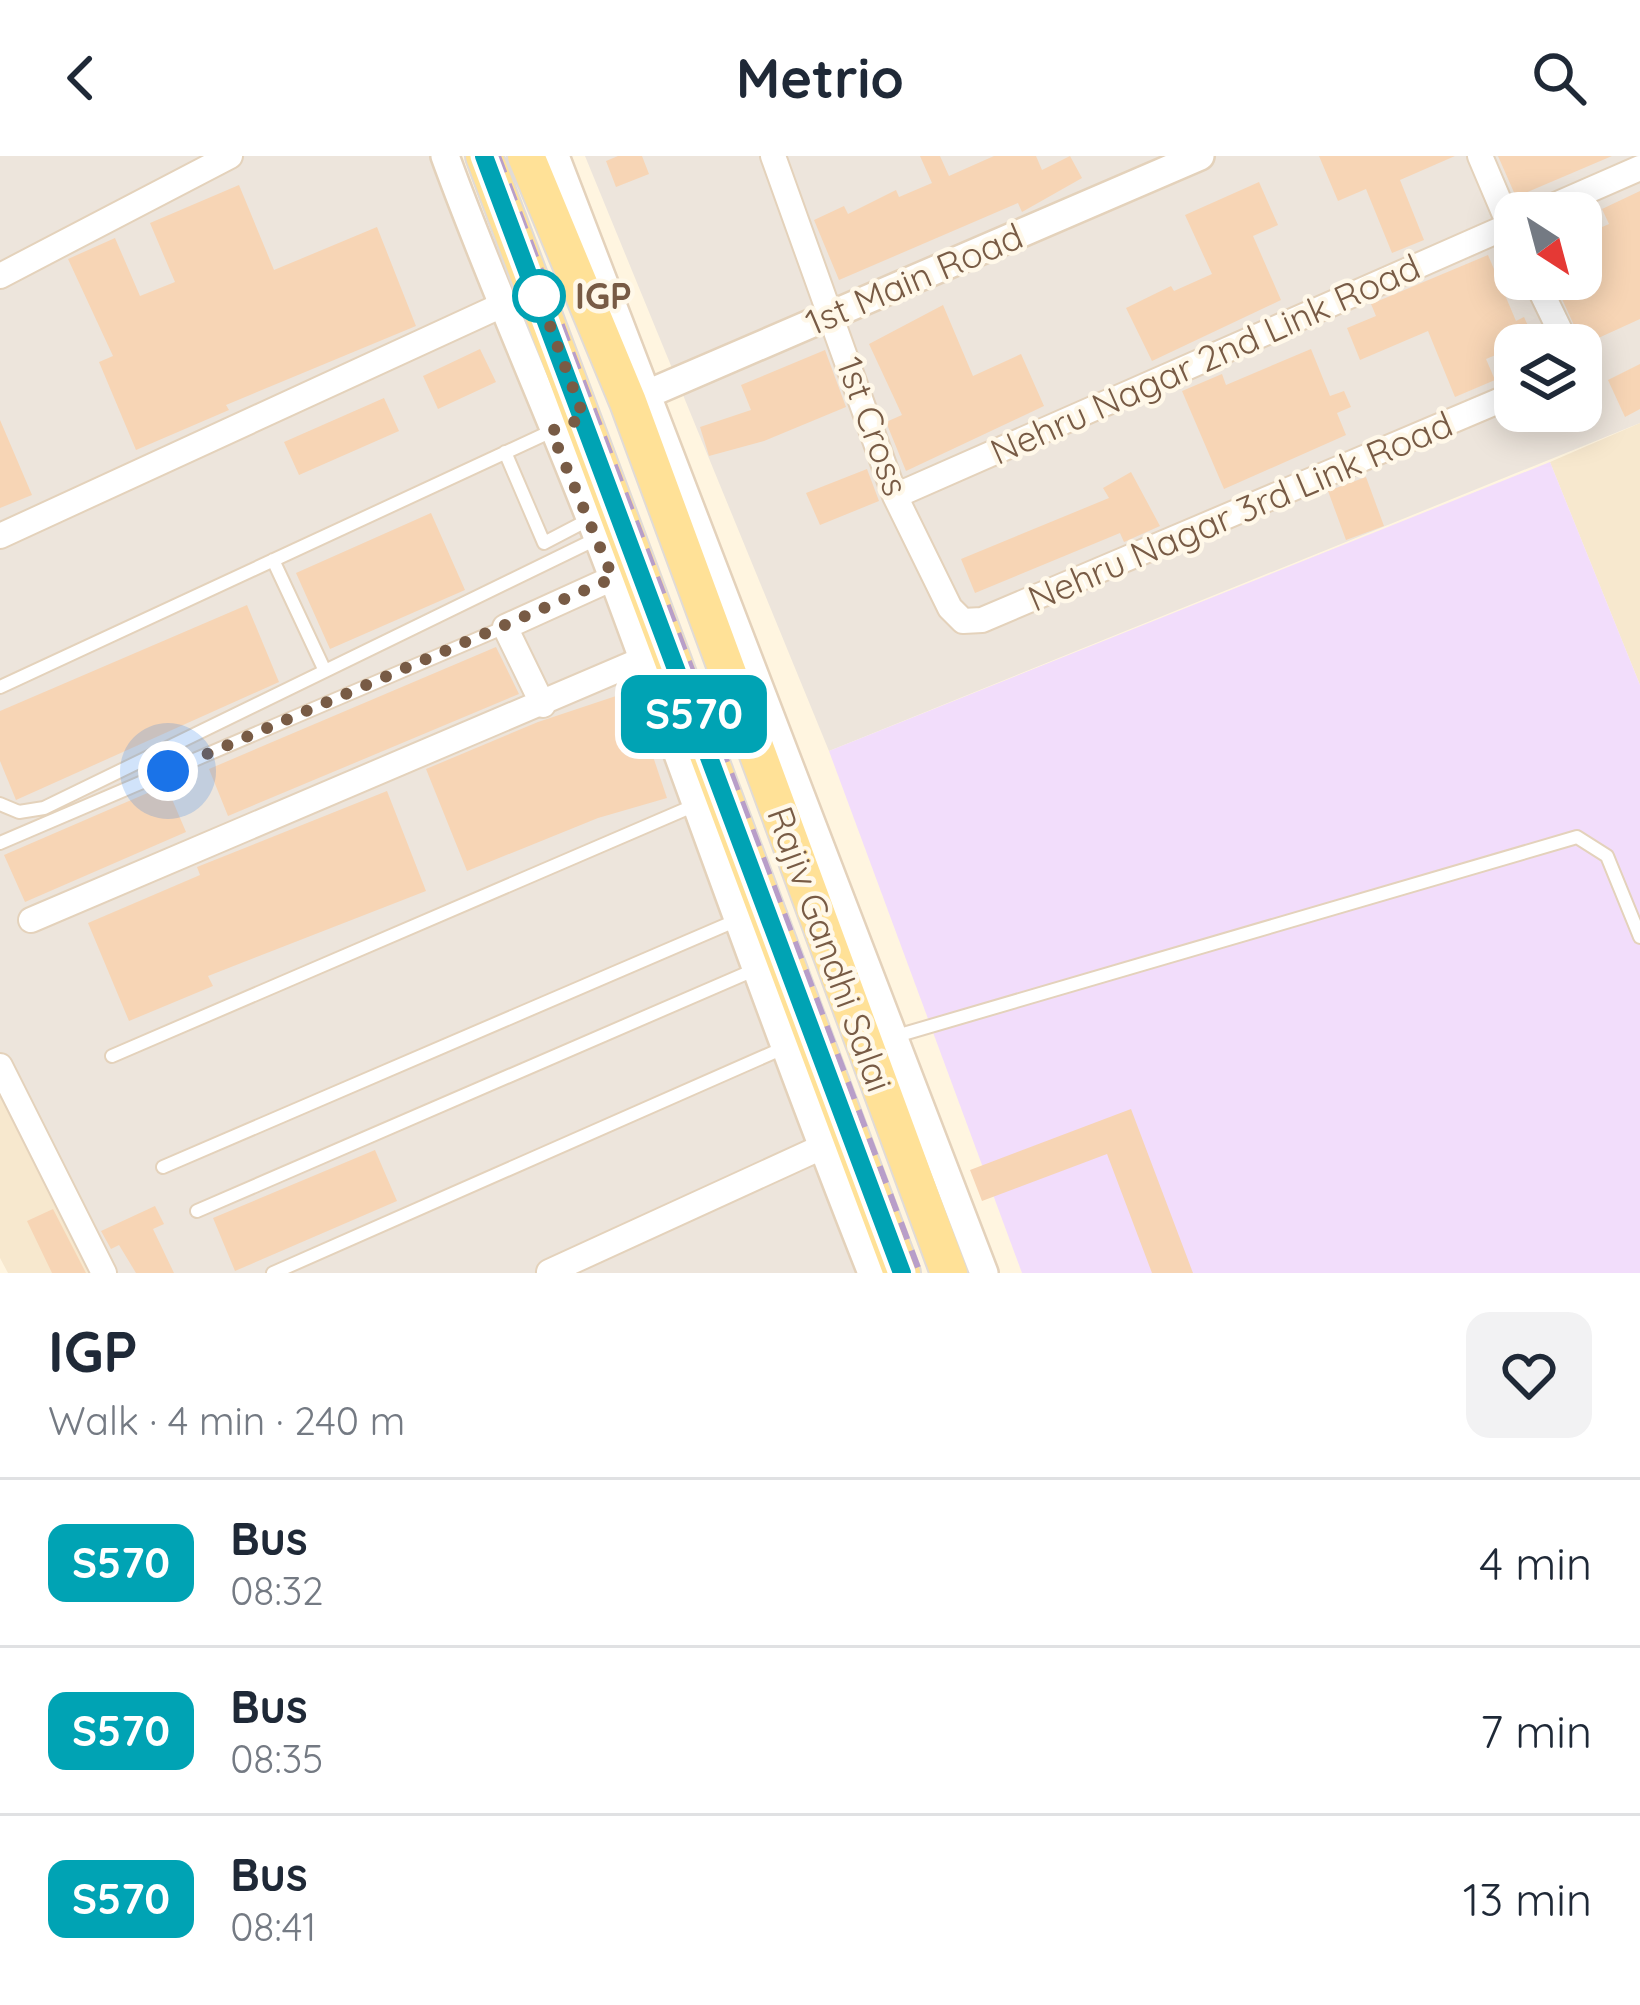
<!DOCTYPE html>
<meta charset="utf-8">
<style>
body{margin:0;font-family:Quicksand,sans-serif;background:#f2f2f3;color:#1f2937;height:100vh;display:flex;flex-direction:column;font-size:45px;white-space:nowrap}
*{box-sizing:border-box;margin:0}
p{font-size:39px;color:#747a83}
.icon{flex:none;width:66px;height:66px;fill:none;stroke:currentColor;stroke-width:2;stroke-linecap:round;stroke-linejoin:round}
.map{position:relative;height:1117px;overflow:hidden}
.side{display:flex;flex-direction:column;background:#fff;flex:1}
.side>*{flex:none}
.badge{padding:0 24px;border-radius:18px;font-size:42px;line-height:78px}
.needle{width:78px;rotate:144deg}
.tools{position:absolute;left:1494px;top:36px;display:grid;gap:24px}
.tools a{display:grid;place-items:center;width:108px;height:108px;border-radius:24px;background:#fff;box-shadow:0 6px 30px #0003;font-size:60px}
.you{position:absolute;width:60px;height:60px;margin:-30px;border:9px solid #fff;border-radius:50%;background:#1a73e8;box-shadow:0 0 0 18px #1a73e833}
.map>.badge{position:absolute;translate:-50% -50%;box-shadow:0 0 0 6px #fff}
.round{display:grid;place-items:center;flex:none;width:126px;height:126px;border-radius:24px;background:#f2f2f3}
.headline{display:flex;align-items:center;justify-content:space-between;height:204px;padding:0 48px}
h1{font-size:57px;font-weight:800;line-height:90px}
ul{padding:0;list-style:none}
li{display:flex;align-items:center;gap:36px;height:168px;padding:0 48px;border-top:3px solid #e0e1e3}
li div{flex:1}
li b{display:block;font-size:45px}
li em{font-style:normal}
li .badge{min-width:132px;font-weight:700;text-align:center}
header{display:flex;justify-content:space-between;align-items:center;height:156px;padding:0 48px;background:#fff;font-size:54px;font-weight:800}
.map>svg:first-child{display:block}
</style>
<header><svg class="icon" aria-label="back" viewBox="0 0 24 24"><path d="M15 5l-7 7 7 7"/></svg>Metrio<svg class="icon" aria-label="search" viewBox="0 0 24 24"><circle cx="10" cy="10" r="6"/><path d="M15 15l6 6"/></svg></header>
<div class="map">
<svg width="1640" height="1117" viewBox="0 0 1640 1117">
<rect width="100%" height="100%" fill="#fff5e0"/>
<path fill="#f7e8ce" d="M1640 267V529L1550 306Z
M0 899 106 1117H8L0 1102Z"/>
<path fill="#ede5dc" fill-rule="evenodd" d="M0 0H454L885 1117H106L0 899Z
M585 0H1640V267L829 595ZM1515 57H1581V123H1515ZM1515 189H1581V255H1515Z"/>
<path fill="#f2ddfb" d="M1550 306 1640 529V1117H1022L829 595Z"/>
<path fill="#f7d5b5" d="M618 0H642L649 18 616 31 606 5Z
M920 0H940L949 20 994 0H1036L1042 14 1070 0 1082 22 1022 56 1018 47 839 124 814 64 844 50 848 58 896 34 899 41 932 27Z
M1319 0H1455L1400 24 1424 84 1392 97 1366 33 1338 45Z
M1498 0H1612L1516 41Z
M1259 26 1278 69 1253 80 1281 144 1152 205 1126 152 1171 130 1174 135 1212 118 1185 59Z
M239 29 274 114 377 71 416 170 226 249 229 254 136 294 99 206 113 200 68 103 115 82 140 140 175 126 150 67Z
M1640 35V163L1583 189 1553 123H1581V80L1609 68 1602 53Z
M1488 99 1516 165 1524 161 1534 183 1486 203 1495 224 1455 241 1428 175 1360 204 1347 172 1376 160 1371 148Z
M943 149 973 220 1021 198 1044 250 906 315 886 266 902 259 869 188Z
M480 193 496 226 438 253 423 220Z
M1311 193 1330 240 1344 235 1351 251 1337 257 1346 279 1224 333 1182 235 1222 218 1226 229Z
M825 194 846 251 764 285 709 300 700 271 751 254 741 229Z
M1640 208V253L1625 261 1608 224Z
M384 242 399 275 299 319 284 286Z
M0 264 32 339 0 352Z
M867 313 879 345 820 369 806 337Z
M1131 316 1160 370 1124 386 1120 377 975 437 961 403 1109 342 1103 332Z
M1366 321 1384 370 1346 384 1328 335Z
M431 357 465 434 330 493 296 417Z
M247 449 279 526 16 644 0 605V555Z
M496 491 519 538 228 660 209 613Z
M631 535 667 642 598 662 467 715 426 613 538 566Z
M166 629 186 676 25 746 4 699Z
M387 635 426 735 208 820 213 830 129 865 88 767 200 719 197 711Z
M1131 953 1193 1117H1152L1107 998 982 1045 970 1014Z
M375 994 397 1045 235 1115 213 1062Z
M155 1050 164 1068 153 1073 174 1117H136L119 1089 111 1093 101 1075Z
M53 1053 86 1117H52L27 1065Z"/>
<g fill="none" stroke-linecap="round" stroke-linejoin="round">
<defs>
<path id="service" d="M505 296 544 387 588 364
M273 404 325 515
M0 531 554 274
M0 648 19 656 44 652 596 383
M0 687 505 471
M893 881 1577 681 1607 700 1640 781
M112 900 693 650
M163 1011 735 765
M197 1055 754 814
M273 1117 788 890"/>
<path id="minor" d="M773 0 895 340 950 452 963 465 982 464 1515 238
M1480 0 1514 80
M1537 57 1640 12
M0 120 230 0
M1535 123 1567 189
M895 340 1515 67
M0 380 500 150
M543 549 505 471 613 422
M31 764 641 504
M0 910 104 1117
M549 1116 822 991"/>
<path id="tertiary" d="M445 0C497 143 561 281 614 424 700 655 781 888 872 1117
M555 0 984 1117
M636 243 1200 0"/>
<path id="primary" d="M484 0 902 1117
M526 0 628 246 949 1117"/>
</defs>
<use href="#service" stroke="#e4d2bb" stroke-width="16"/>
<use href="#minor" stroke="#e4d2bb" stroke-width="28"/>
<use href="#tertiary" stroke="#e4d2bb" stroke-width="32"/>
<use href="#primary" stroke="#e1dbd6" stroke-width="40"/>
<use href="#service" stroke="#fff" stroke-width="12"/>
<use href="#minor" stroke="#fff" stroke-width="24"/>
<use href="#tertiary" stroke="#fff" stroke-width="27"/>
<use href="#primary" stroke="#ffe197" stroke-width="36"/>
<path stroke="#b89ec9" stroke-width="6" stroke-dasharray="18 12" stroke-linecap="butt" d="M498 0 920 1117"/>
</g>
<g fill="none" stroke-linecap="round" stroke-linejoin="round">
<defs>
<path id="line" d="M484 0 902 1117"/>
</defs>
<use href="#line" stroke="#fff" stroke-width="27"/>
<use href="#line" stroke="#00a3b4" stroke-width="18"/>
<path stroke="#785b45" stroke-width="12" stroke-dasharray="0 21.6" d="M168 615 613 422 551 275 584 262 539 140"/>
</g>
<circle fill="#fff" stroke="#00a3b4" stroke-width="6" cx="539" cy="140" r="24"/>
<g text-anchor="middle" stroke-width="9" stroke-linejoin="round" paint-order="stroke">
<g font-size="36" fill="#785b45" stroke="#fff8e9">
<text transform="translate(914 123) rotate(-23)" y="13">1st Main Road</text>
<text transform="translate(1205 203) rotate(-24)" y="13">Nehru Nagar 2nd Link Road</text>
<text transform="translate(873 270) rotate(70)" y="13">1st Cross</text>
<text transform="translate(1240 355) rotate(-23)" y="13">Nehru Nagar 3rd Link Road</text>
<text transform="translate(830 793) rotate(70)" y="13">Rajiv Gandhi Salai</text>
</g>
<g font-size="36" font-weight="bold" fill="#785b45" stroke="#fff8e9" text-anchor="start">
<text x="575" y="153">IGP</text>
</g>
</g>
</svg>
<div class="tools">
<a><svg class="needle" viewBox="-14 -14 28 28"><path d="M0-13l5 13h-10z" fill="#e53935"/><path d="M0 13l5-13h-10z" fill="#747a83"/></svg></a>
<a><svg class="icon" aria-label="layers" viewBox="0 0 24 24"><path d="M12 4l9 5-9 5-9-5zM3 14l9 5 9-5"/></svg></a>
</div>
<div class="you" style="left:168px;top:615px"></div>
<b class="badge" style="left:694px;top:558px;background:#00a3b4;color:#fff">S570</b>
</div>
<section class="side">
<div class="headline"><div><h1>IGP</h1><p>Walk · 4 min · 240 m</p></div><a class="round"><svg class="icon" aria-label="heart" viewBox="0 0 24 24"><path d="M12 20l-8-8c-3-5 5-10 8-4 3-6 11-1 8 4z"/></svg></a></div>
<ul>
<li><span class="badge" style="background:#00a3b4;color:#fff">S570</span><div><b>Bus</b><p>08:32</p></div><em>4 min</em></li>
<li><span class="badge" style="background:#00a3b4;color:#fff">S570</span><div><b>Bus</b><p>08:35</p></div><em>7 min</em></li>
<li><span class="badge" style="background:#00a3b4;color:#fff">S570</span><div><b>Bus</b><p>08:41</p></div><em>13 min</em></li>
</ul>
</section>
